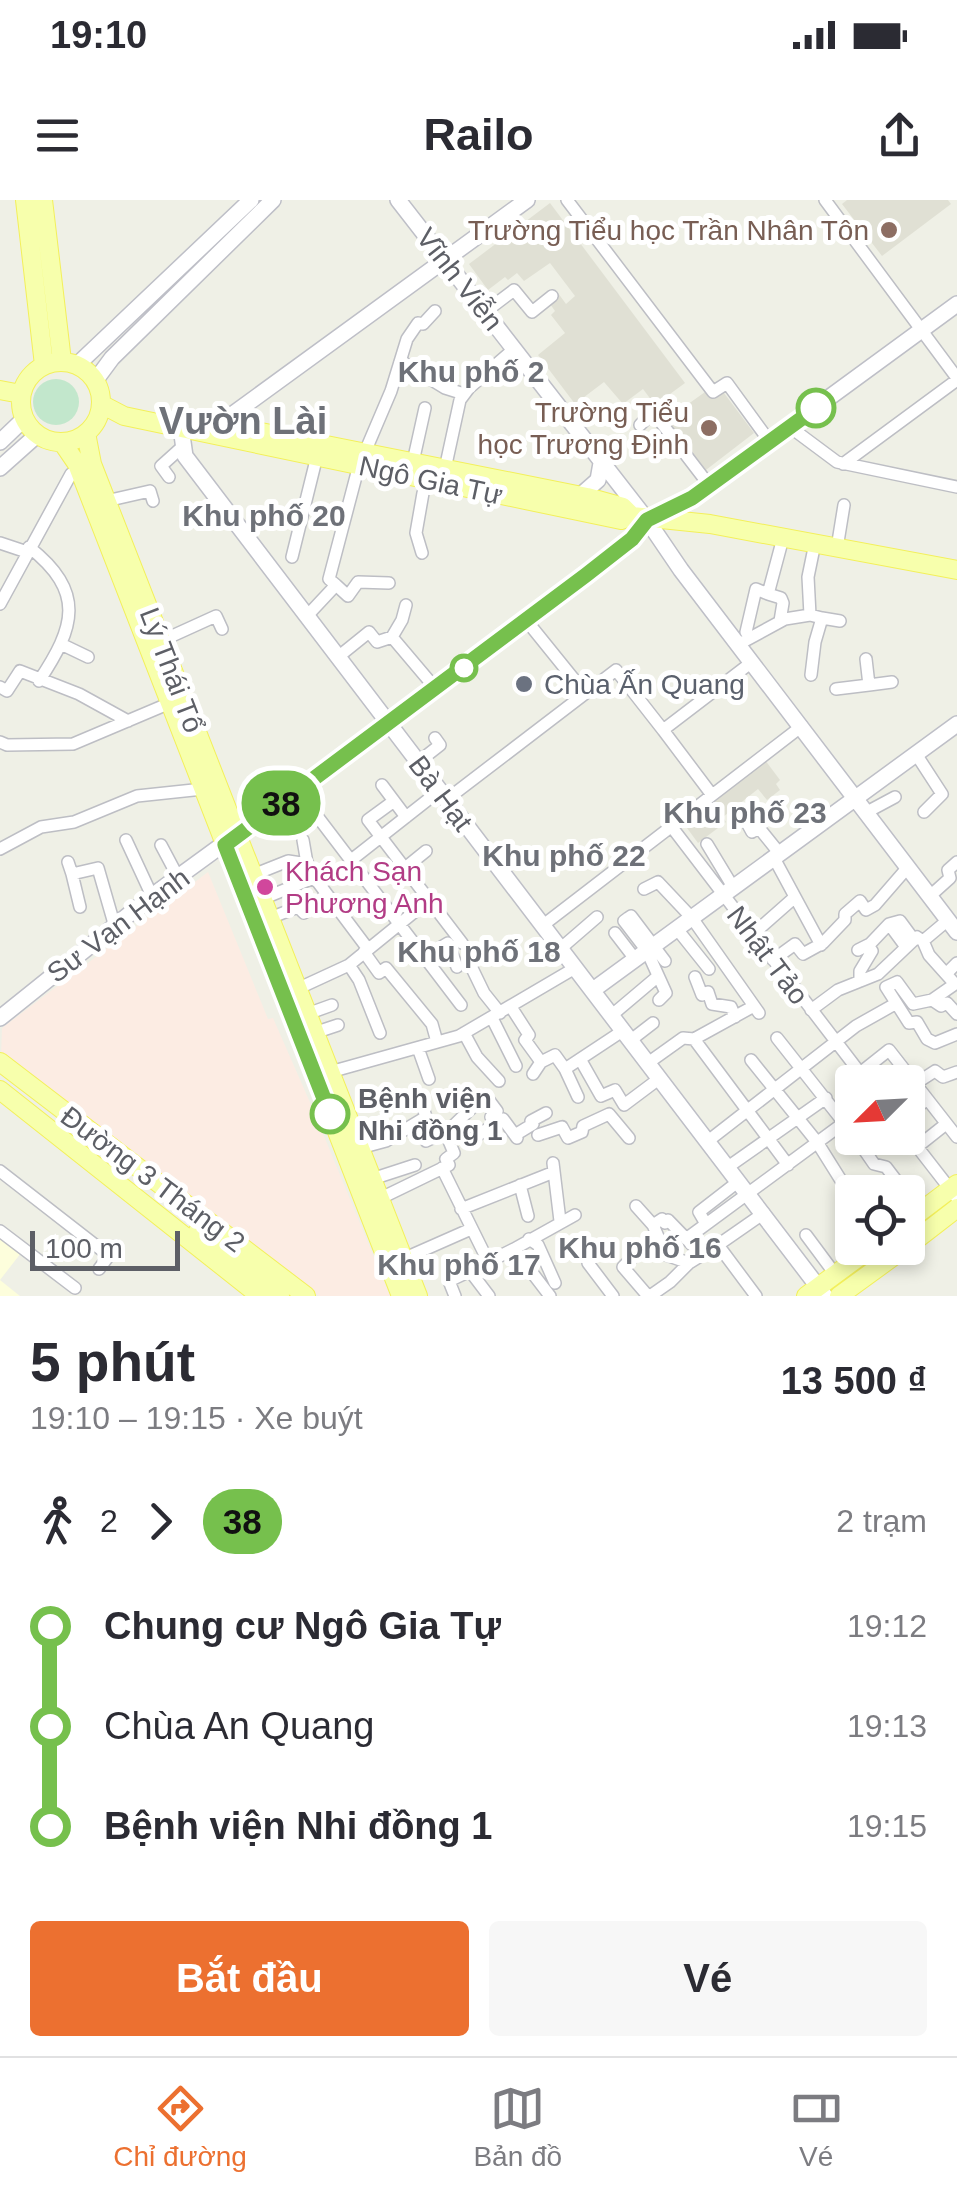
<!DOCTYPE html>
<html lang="vi">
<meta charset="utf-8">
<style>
body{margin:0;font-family:Helvetica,sans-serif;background:#f7f7f7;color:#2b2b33;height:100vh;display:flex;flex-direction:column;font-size:38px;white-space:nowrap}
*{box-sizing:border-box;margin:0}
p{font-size:32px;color:#7c7c81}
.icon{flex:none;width:55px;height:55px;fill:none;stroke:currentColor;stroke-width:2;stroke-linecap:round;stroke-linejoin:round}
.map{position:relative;height:1096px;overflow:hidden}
.details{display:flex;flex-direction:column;background:#fff;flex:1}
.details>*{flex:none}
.badge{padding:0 20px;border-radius:32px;font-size:35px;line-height:65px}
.needle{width:65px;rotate:246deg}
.controls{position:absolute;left:835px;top:865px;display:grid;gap:20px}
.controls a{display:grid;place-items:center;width:90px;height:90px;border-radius:10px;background:#fff;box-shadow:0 5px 15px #0003;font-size:50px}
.scale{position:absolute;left:30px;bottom:25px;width:150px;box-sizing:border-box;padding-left:10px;border:5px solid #5d5f66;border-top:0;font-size:28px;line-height:35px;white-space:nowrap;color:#5d5f66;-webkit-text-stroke:8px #fff;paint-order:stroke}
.map>.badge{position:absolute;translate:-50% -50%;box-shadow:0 0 0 5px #fff}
.legs{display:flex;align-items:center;gap:15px;height:110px;padding:0 30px;font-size:32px}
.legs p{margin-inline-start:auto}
.head{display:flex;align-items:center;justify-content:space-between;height:170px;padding:0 30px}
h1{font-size:55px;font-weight:600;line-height:75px}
.primary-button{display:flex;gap:20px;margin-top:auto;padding:20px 30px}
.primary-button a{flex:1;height:115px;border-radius:10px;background:#ec7030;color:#fff;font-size:40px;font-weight:600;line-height:115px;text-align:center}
.primary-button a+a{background:#f7f7f7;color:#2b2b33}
ul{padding:0 30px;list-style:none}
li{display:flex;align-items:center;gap:35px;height:100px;font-size:38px}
li i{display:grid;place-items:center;width:15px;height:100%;margin:0 12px;background:currentColor}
li i::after{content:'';width:25px;height:25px;margin:-12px;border:8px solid;border-radius:50%;background:#fff}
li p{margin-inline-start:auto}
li:first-child i{background:linear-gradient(#0000 50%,currentColor 0)}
li:last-child i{background:linear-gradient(currentColor 50%,#0000 0)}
.status{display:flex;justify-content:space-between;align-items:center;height:70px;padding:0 50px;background:#fff;direction:ltr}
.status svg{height:28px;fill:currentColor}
header{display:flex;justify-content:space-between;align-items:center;height:130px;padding:0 30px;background:#fff;font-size:45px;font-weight:600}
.dock{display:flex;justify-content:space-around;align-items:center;height:140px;border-top:2px solid #e1e1e2;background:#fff;font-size:28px;color:#7c7c81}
.dock a{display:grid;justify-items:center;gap:5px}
.dock .active{color:#ec7030}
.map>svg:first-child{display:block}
</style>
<div class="status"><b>19:10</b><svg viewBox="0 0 49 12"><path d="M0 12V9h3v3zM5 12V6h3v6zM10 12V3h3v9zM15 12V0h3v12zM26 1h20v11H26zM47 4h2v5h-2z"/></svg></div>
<header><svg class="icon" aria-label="menu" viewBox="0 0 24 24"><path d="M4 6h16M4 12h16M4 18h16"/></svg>Railo<svg class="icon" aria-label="share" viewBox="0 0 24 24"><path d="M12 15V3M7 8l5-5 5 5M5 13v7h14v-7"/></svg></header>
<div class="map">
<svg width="957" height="1096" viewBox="0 0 957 1096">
<rect width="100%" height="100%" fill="#eff0e6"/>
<path fill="#fdfedc" d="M0 1037 21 1053 0 1080 20 1096H0Z"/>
<path fill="#e0e0d4" d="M847 0H948L951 4 882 56 842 4Z
M550 3 685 183 655 205 643 189 623 204 604 182 575 204 538 155 565 133 551 115 555 111 548 101 558 93 566 104 575 96 550 63 524 81 517 73 508 80 505 77 488 90 469 64Z
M705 192 724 193 754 233 702 273 663 222Z
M765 560 780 580 776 584 780 590 767 600 758 589 723 617 726 622 698 643 687 628 692 615Z"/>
<path fill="#fcece3" d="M208 672 268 819 273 818 312 907 390 1096H319L1 856 2 828Z"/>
<path fill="#c2e7cc" d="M33 202a23 23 0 1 1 46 0a23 23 0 1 1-46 0Z"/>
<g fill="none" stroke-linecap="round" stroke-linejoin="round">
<defs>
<path id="street" d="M567 0 713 192 727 183 770 242
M825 0 957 178
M485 112 514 90 532 112 552 96
M401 161 445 188 464 194
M640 225 653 212 709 285
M790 227 837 262 957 287
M365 252 391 191 407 139 418 123 423 124 435 111
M413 262 425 208
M843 264 957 180
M445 269 460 200 469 188 514 149
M169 277 161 266 181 248
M106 301 150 291 153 301
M0 343 27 352
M29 347C86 392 75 427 39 481
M837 348 844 305
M422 353 416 333 423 293
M292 357 317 256
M336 385 329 379 359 265
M0 404 71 274 79 270
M406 405 402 420 392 437 436 489
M306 417 336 385 348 396 358 382 389 383
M822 418 840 421
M526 420 585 493
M780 421 783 403 781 398 768 394 783 338
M750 438 746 432 756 389 768 394
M161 441 216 416 222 429
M739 444 785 419 810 415
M63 445 88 457
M338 457 369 432 377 442 392 437
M811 475 815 442 822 418 810 415 808 377 815 343
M869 485 892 482
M0 487 7 491 20 471 79 494 128 521
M836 489 869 485 866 459
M663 530 712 595
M0 542 7 545 73 544 170 503
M916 554 942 594 924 612
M417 563 440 545 435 538
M382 585 406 617
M298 591 461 805
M446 600 616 470 663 530 752 462
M394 601 368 620 462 743
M741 612 752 632 759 628 780 654
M867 612 895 597
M671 626 867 882
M126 640 152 696
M303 640 308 669 368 749
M707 644 733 687
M161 645 178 677
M0 649 41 627 74 622 137 596 203 589
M774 658 821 745
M350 661 439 591
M68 662 72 674 98 668 115 727
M405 668 426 651
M72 674 80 707
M253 675 288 661 308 664
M644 689 658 682 692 718 759 813
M930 696 950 678 948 670 957 662
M262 699 316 677
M270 718 298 707 304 713 327 695
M628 718 624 721 647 751 666 793 659 800
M628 718 631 716 665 761
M889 724 900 721 914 740
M542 726 802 526
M677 729 709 769
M615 733 635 759
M753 734 795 697
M923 741 929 755 946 774
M560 749 597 717
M858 750 870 744 889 724 906 747
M364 752 379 773 386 768 432 824 437 842
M423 758 448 743 457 767
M773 760 795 744 803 754 823 743 845 720V714L860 701 866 710 875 705 908 667
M469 762 484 793 500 813
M957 763 946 774 955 784 932 800 913 804 897 782 886 787 909 823 917 822 927 839 935 843 957 834
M349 765 359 780 380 833
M695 777 702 795 708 792 712 804 731 807 735 817
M860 781V771L872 751 868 745
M297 789 349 765 429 700
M932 800 941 806 947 803 957 814
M511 807 529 835 525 840 541 862
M811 810 838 790 878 774 917 737 923 741 948 720
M307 814 332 805
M612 815 657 777
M492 818 516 866
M314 833 338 825
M464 833 477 857 499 881
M777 838 852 933
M694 839 788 965
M631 840 653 823
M418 848 429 879
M580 859 601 896 615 890 624 905 660 878
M751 860 817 942 852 998
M648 863 683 838 694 839 754 806
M565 869 578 897
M330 872 459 836 575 768
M860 873 889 850 957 937
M533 874 541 862 555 855 565 869 624 830
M915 884 935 871 943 877 957 872
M908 915 927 899
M531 921 546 913
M416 923 426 917 421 901
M515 935 533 924
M538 935 562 927 568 938 582 932 583 926 609 914 629 938
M908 935 957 998
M446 936 449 941 463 936 468 941 496 924
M856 938 874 964 886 967 905 992
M708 941 856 826 895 804
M917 947 946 924
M360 948 386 941 416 923 426 941 449 930 485 895 497 911 491 917 496 924 503 919 517 938
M553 963 560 1021
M728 967 826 898
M442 968 485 1055 496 1058 514 1049
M0 971 108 1055
M372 979 415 965
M520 985 528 1016
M379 999 449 965 446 959 454 953 449 941
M636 1006 653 1025 666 1055 689 1063 718 1045 756 1096
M461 1009 554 972
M706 1024 699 1012 739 981
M653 1025 662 1019 665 1023 668 1020 701 1054
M0 1031 75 1088
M806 1035 835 1074
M529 1039 538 1045 555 1083
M686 1039 845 922
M718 1045 764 1013
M632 1058 623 1067 648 1096
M403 1059 471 1029
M588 1063 613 1096
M99 1069 116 1046
M455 1096 449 1081 470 1071 489 1096
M550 1096 514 1049 575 1015
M650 1096 670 1082 689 1063"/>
<path id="secondary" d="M398 0 647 320 681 370 957 732
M77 165 251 0
M95 181 112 158 273 0
M224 225 233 214 527 0
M181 228 185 256 825 1096
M0 242 24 219
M0 268 37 235
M581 295 598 280 601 263
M593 790 957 524
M0 818 152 696 436 489 585 375 632 339 647 320 692 298 957 104"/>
<path id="primary" d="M25 0 44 165
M43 0 62 161
M21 202a40 40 0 1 1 80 0a40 40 0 1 1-80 0Z
M0 190 21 194
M101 204 124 216 621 320 632 316 710 324 957 370
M240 228 587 297 623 307 632 316
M86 233 92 264 418 1096
M62 242 77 264 401 1096
M0 862 306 1096
M0 890 260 1096
M908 1021 957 984
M198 1031 280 1096
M908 1046 957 1008
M806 1096 871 1048
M839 1096 905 1048"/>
</defs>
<use href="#street" stroke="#bdbec4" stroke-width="14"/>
<use href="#secondary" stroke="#bebfc7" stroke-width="18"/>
<use href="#primary" stroke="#f3f05b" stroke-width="20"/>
<use href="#street" stroke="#fff" stroke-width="11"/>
<use href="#secondary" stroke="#fff" stroke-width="15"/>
<use href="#primary" stroke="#f7ffac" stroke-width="18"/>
</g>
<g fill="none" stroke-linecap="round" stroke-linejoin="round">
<defs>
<path id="line-1" d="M330 914 225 645 586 375 632 339 647 320 692 298 816 208"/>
</defs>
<use href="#line-1" stroke="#fff" stroke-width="22"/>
<use href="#line-1" stroke="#76c04d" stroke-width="15"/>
</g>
<g fill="#8d6e63" stroke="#fff" stroke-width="4">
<circle cx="889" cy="30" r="10"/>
<circle cx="709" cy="228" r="10"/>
</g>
<g fill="#fff" stroke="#76c04d" stroke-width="5">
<circle cx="816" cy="208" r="18"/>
<circle cx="464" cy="468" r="12"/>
<circle cx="330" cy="914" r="18"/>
</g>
<circle fill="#6b7280" stroke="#fff" stroke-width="4" cx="524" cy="484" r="10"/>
<circle fill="#d1479c" stroke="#fff" stroke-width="4" cx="265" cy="687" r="10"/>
<g text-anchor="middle" stroke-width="10" stroke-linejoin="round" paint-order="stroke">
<g font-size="28" fill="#785e54" stroke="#fff" text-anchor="end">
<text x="869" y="40">Trường Tiểu học Trần Nhân Tôn</text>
<text x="689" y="222">Trường Tiểu<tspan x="689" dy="32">học Trương Định</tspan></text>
</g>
<g font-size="28" fill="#5d5f66" stroke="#fff">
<text transform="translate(460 79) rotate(52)" y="10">Vĩnh Viễn</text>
<text transform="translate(431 280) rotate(12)" y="10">Ngô Gia Tự</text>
<text transform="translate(172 470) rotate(69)" y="10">Lý Thái Tổ</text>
<text transform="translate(441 593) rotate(53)" y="10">Bà Hạt</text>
<text transform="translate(118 725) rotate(-37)" y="10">Sư Vạn Hạnh</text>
<text transform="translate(768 755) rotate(53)" y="10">Nhật Tảo</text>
<text transform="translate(153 979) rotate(37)" y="10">Đường 3 Tháng 2</text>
</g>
<g font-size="28" fill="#5b616d" stroke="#fff" text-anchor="start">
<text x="544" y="494">Chùa Ấn Quang</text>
</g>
<g font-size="28" fill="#b23c85" stroke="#fff" text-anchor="start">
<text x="285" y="681">Khách Sạn<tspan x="285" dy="32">Phương Anh</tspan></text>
</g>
<g font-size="28" font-weight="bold" fill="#5d5f66" stroke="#fff" text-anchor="start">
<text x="358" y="908">Bệnh viện<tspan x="358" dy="32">Nhi đồng 1</tspan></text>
</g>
<g font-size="30" font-weight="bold" fill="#6e7178" stroke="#fff">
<text x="471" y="182">Khu phố 2</text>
<text x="264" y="326">Khu phố 20</text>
<text x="745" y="623">Khu phố 23</text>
<text x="564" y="666">Khu phố 22</text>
<text x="479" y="762">Khu phố 18</text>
<text x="640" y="1058">Khu phố 16</text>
<text x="459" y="1075">Khu phố 17</text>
</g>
<g font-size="38" font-weight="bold" fill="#6e7178" stroke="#fff">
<text x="243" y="234">Vườn Lài</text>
</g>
</g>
</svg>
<div class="controls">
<a><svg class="needle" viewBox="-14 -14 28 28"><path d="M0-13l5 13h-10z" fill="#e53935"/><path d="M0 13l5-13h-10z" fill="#7c7c81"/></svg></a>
<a><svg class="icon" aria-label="locate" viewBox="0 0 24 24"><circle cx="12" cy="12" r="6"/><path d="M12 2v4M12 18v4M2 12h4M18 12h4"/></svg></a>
</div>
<div class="scale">100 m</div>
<b class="badge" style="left:281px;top:603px;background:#76c04d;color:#111">38</b>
</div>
<section class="details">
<div class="head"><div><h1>5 phút</h1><p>19:10 – 19:15 · Xe buýt</p></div><b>13 500 ₫</b></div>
<div class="legs"><svg class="icon" aria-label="walk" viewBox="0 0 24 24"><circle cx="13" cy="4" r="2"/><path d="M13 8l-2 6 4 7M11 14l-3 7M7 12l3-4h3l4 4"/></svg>2<svg class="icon" aria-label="forward" viewBox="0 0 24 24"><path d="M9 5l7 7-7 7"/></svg><b class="badge" style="background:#76c04d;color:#111">38</b><p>2 trạm</p></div>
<ul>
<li><i style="color:#76c04d"></i><b>Chung cư Ngô Gia Tự</b><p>19:12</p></li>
<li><i style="color:#76c04d"></i><span>Chùa An Quang</span><p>19:13</p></li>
<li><i style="color:#76c04d"></i><b>Bệnh viện Nhi đồng 1</b><p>19:15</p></li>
</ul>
<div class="primary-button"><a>Bắt đầu</a><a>Vé</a></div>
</section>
<nav class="dock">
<a class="active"><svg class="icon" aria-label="directions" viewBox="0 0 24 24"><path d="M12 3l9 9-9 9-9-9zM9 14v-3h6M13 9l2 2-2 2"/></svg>Chỉ đường</a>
<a><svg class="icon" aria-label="map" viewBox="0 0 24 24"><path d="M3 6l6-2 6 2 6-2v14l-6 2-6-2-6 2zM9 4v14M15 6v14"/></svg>Bản đồ</a>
<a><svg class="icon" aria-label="tickets" viewBox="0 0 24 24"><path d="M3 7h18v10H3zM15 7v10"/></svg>Vé</a>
</nav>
